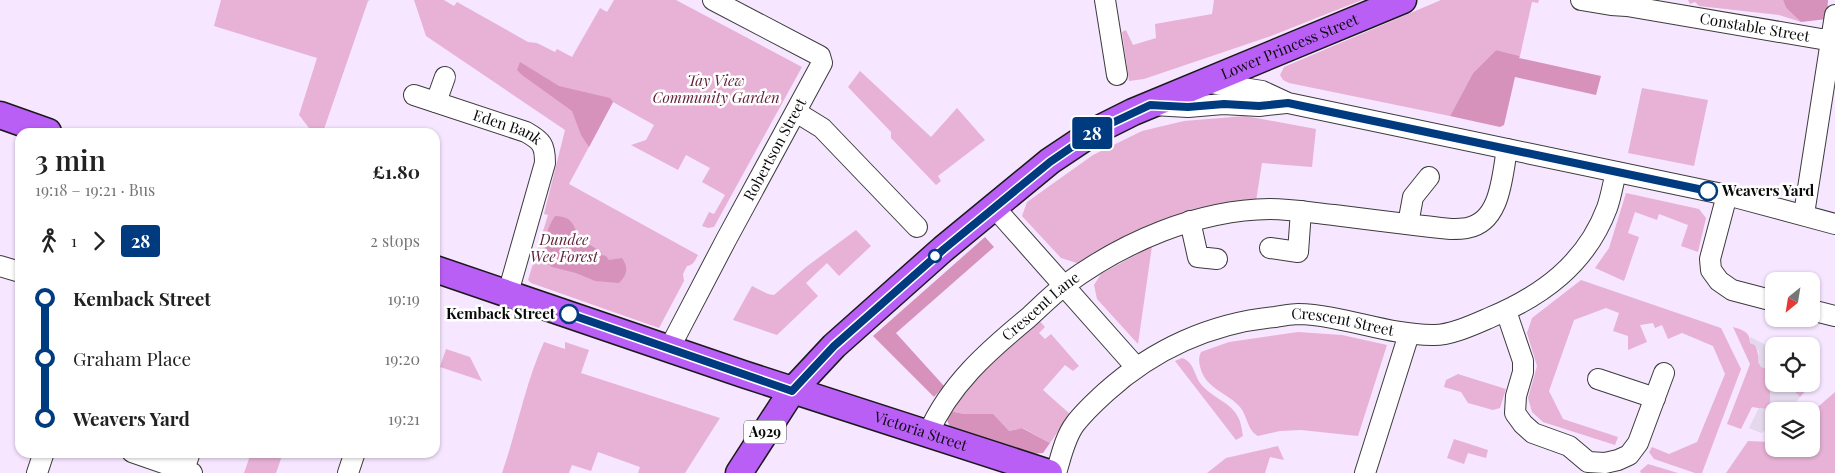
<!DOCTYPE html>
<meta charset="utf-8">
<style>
body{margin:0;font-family:"Playfair Display",serif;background:#f2f2f2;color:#222;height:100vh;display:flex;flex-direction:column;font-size:19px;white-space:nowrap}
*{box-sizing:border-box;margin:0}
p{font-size:16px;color:#767676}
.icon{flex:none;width:28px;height:28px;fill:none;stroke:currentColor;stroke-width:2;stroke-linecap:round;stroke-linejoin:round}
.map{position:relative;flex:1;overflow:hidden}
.side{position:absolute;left:15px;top:128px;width:425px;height:330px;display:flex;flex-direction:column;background:#fff;border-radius:15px;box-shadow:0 1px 4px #0004}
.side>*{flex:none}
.badge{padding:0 10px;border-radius:4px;font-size:18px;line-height:32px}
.needle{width:32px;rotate:210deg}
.tools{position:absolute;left:1765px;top:272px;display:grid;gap:10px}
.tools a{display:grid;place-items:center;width:55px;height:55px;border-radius:10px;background:#fff;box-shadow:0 1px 4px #0004;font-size:25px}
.map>.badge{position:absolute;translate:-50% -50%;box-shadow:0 0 0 2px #fff}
.legs{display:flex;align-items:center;gap:8px;height:55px;padding:0 20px;font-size:16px}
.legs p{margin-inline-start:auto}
.headline{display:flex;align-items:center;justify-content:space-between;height:85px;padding:0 20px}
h1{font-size:28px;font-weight:600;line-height:38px}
ul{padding:0 20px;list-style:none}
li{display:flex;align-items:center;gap:18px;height:60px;font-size:19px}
li i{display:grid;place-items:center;width:8px;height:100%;margin:0 6px;background:currentColor}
li i::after{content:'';width:12px;height:12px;margin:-6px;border:4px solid;border-radius:50%;background:#fff}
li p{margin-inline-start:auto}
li:first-child i{background:linear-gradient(#0000 50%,currentColor 0)}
li:last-child i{background:linear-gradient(currentColor 50%,#0000 0)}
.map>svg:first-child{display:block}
</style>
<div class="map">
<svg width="1835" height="473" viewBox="0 0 1835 473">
<rect width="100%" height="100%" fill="#f6e6ff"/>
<path fill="#e7b2d6" d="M221 0H370L368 1 323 132H312L299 115 317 58 214 26Z
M414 0H444L454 6 457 2 528 42 537 43 555 52 557 49 572 57 600 8 607 12 614 0H676L802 67 714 227 708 228 702 226 709 212 714 214 725 195 702 182 710 168 686 155 678 170 631 145 646 140 654 125 613 102 569 184 698 255C695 260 694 265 687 266L683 274 684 281 659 328 531 283 528 280 548 215 544 214 565 130 426 36Z
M1214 0H1362L1271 36 1144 79 1129 81 1122 32 1126 30 1133 45 1156 38 1155 24 1212 14Z
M1441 0H1539L1538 3 1532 2 1520 56 1496 50 1473 73 1450 116 1289 83 1283 80 1280 75 1284 67Z
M1688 0H1783L1786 8 1801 22 1779 15 1699 6 1695 2 1690 4Z
M860 71 931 137 957 108 985 140 938 176 941 181 936 185 891 138V132L848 87Z
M1642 88 1708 100 1694 166 1628 153Z
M1245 116 1316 129 1312 167 1262 163 1256 201 1199 208 1140 229 1138 236 1080 264 1061 258 1022 216 1027 202 1093 155 1142 131 1184 121Z
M1626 193 1699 209 1706 218 1698 252 1681 246 1688 225 1659 214 1657 220 1635 212 1628 233 1639 237 1624 281 1595 268 1609 248Z
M856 230 871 246 839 276 827 263 806 283 818 296 777 335 733 320 752 286 768 294 774 295 806 267Z
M1152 246 1138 344 1097 299 1094 285 1101 274Z
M1581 280 1721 328 1741 369 1702 473H1695L1654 459 1649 452 1652 447 1669 454 1697 442 1725 374 1713 346 1682 333 1668 339 1662 325 1655 328 1653 323 1640 325 1647 342 1628 350V336L1613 331 1619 313 1606 308 1574 320 1549 391 1563 419 1618 437 1615 445 1543 422 1532 412 1528 398 1537 366 1527 333 1532 318Z
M1037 318 1045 327 1039 333 1045 339 1051 334 1079 366 1073 371 1065 365 1043 390 1070 414 1050 443 1023 428 1009 431 964 414 950 411 975 380Z
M1733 327C1742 330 1750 331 1750 343L1755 345C1761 356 1755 367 1770 370V410L1752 407 1741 429 1727 424 1750 364Z
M1298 332 1342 335 1387 345 1358 436 1301 430 1280 431 1258 436C1247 430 1248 417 1240 407 1228 393 1208 390 1201 370 1199 363 1198 359 1201 352L1229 342Z
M544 342 565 349V342L589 350 581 373 720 418 685 473H638L640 467 598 452 591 471 572 465 569 473H502C517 430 525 384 544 342Z
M446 349 470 357 482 381 440 367Z
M1182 358C1194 362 1194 374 1200 383 1210 397 1231 402 1238 417 1241 422 1242 430 1243 436L1236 440 1175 361Z
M1811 363 1819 366 1812 384 1800 397 1786 384H1811Z
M1458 374 1506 389 1500 408 1493 410 1468 403 1461 392 1444 387 1446 380Z
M1835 392V473H1726L1748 441 1771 442 1774 440V449H1811V413Z
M1454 439 1488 450 1486 458 1468 453 1464 464 1447 458Z
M1278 446 1284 460 1270 457 1265 473H1207L1226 458Z
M251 453H283L276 473H244Z
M1648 464 1678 473H1641L1640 471Z"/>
<path fill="#d792bc" d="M1783 0H1828L1827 19 1801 22 1786 8Z
M1496 50 1520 56 1519 58 1601 76 1596 95 1515 77 1504 125 1500 127 1450 116 1473 73Z
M520 62 559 86 610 98 613 102 589 147 581 135 572 111 522 75 517 70Z
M555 216C577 216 572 231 584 241 589 245 596 248 601 252L602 255 606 256 609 260 622 258C629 268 627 275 619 283L595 281 576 273 552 267 544 261C542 246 546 229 555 216Z
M985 237 994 247 896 333 944 386 934 397 873 336Z
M950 411 964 414H993L1009 431 1022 428 1050 443 1043 453 1032 454 950 427 947 420Z"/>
<path fill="#e3d8ec" d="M1750 337 1774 349V384H1786L1800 397 1790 411H1774V426L1761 433 1749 428 1759 408 1770 409V370L1761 367 1758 362 1759 352 1755 345 1750 343Z"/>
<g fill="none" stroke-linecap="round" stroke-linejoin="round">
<defs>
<g id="minor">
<path d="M1105 0 1117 75"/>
<path id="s1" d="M1581 0 1611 5 1627 6 1821 39 1835 40"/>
<path d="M1205 82 1262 91 1288 103 1727 195 1835 224"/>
<path id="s2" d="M414 95 526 132C542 141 545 145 545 163L508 293"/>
<path d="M436 102 445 77"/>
<path d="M1153 105 1188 107 1223 104 1259 106 1286 103"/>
<path d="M796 112 822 128 917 227"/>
<path d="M1727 195 1710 259 1711 270 1719 281 1732 290 1774 301"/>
<path d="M994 207 1136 367"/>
<path d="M1804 214 1835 15"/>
<path d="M1190 221 1198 257 1217 259"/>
<path d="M1408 224 1413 197 1429 177"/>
<path d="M1270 248 1298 252 1301 211"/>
<path d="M0 266 20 272"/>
<path d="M1811 310 1835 316"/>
<path d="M1506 311 1523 361V372L1516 396 1515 413 1523 424 1533 433 1569 446 1588 462 1605 463 1618 460 1629 455 1638 443 1664 373"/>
<path id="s3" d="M669 349 726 240 822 63 820 56 713 0"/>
<path d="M1598 379 1655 398"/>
<path id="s4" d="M928 434C949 385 988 351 1028 318 1040 307 1052 295 1065 285 1123 242 1197 210 1270 209 1292 209 1313 213 1334 215 1373 220 1412 225 1451 229 1456 229 1462 229 1467 228 1501 222 1502 176 1507 149"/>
<path d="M132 452 192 473"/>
<path d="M184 470 190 452"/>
<path d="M37 473 44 452"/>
<path d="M348 473 355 452"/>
<path id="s5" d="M1056 473C1061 457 1065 437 1075 424 1084 412 1095 402 1106 392 1154 349 1212 323 1275 317 1283 316 1291 314 1298 314 1343 315 1387 335 1432 335 1449 336 1473 325 1489 318 1542 296 1586 264 1607 208 1611 197 1613 184 1616 172"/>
<path d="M1365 473 1409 334"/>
</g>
<g id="major">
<path d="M0 115 48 132"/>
<path id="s6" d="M435 269 743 374 1049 473"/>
<path id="s7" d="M739 473 792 391 834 346 943 249 1050 161 1095 131 1133 112 1403 0"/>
</g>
</defs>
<use href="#minor" stroke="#3c3c3c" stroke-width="22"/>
<use href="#major" stroke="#1a1a1a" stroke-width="29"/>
<use href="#minor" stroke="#fff" stroke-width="20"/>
<use href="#major" stroke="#b95ff6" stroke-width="26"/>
</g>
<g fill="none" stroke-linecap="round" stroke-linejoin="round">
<defs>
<path id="line-1" d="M569 314 792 391 834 346 944 249 1050 162 1095 131 1150 105 1188 107 1224 104 1259 106 1288 103 1708 191"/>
</defs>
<use href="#line-1" stroke="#fff" stroke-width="11"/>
<use href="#line-1" stroke="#003b80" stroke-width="8"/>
</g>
<g fill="#fff" stroke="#003b80" stroke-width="2.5">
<circle cx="1708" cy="191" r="9"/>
<circle cx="935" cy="256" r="6"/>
<circle cx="569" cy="314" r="9"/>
</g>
<g text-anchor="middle" stroke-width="5" stroke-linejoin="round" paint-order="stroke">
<rect fill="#fff" stroke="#535353" stroke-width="1" x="744" y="420.5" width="42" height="23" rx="4"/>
<g font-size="14" font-weight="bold" fill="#090909">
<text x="765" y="437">A929</text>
</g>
<g font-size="15" fill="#090909" stroke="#fff">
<text dy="5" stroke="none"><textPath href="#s1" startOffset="176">Constable Street</textPath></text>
<text dy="5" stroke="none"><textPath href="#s7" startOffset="710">Lower Princess Street</textPath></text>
<text dy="5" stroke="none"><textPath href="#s2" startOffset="99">Eden Bank</textPath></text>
<text dy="5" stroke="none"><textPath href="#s3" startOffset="226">Robertson Street</textPath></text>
<text dy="5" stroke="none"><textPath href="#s4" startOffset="172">Crescent Lane</textPath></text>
<text dy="5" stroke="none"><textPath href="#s5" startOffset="354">Crescent Street</textPath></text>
<text dy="5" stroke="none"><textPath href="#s6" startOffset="512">Victoria Street</textPath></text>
</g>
<g font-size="15" font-style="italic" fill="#5e1d35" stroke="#fff">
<text x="716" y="86">Tay View<tspan x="716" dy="17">Community Garden</tspan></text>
<text x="564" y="245">Dundee<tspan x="564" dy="17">Wee Forest</tspan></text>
</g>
<g font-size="15" font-weight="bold" fill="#090909" stroke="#fff" text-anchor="start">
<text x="1722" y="196">Weavers Yard</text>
<text x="555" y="319" text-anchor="end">Kemback Street</text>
</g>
</g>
</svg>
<div class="tools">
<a><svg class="needle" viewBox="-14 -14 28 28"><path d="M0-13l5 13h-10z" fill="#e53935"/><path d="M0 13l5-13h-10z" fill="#767676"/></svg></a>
<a><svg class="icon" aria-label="locate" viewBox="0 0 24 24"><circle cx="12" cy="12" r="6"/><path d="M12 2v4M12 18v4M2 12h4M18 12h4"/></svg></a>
<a><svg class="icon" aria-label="layers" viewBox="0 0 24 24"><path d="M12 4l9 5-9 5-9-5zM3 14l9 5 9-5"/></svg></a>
</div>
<b class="badge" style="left:1092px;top:133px;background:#003b80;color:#fff">28</b>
<section class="side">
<div class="headline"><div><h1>3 min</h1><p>19:18 – 19:21 · Bus</p></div><b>£1.80</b></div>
<div class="legs"><svg class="icon" aria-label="walk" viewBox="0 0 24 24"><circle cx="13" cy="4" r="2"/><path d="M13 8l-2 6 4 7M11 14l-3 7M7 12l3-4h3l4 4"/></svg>1<svg class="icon" aria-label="forward" viewBox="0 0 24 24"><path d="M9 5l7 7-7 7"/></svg><b class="badge" style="background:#003b80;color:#fff">28</b><p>2 stops</p></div>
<ul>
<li><i style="color:#003b80"></i><b>Kemback Street</b><p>19:19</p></li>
<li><i style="color:#003b80"></i><span>Graham Place</span><p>19:20</p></li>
<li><i style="color:#003b80"></i><b>Weavers Yard</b><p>19:21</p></li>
</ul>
</section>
</div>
